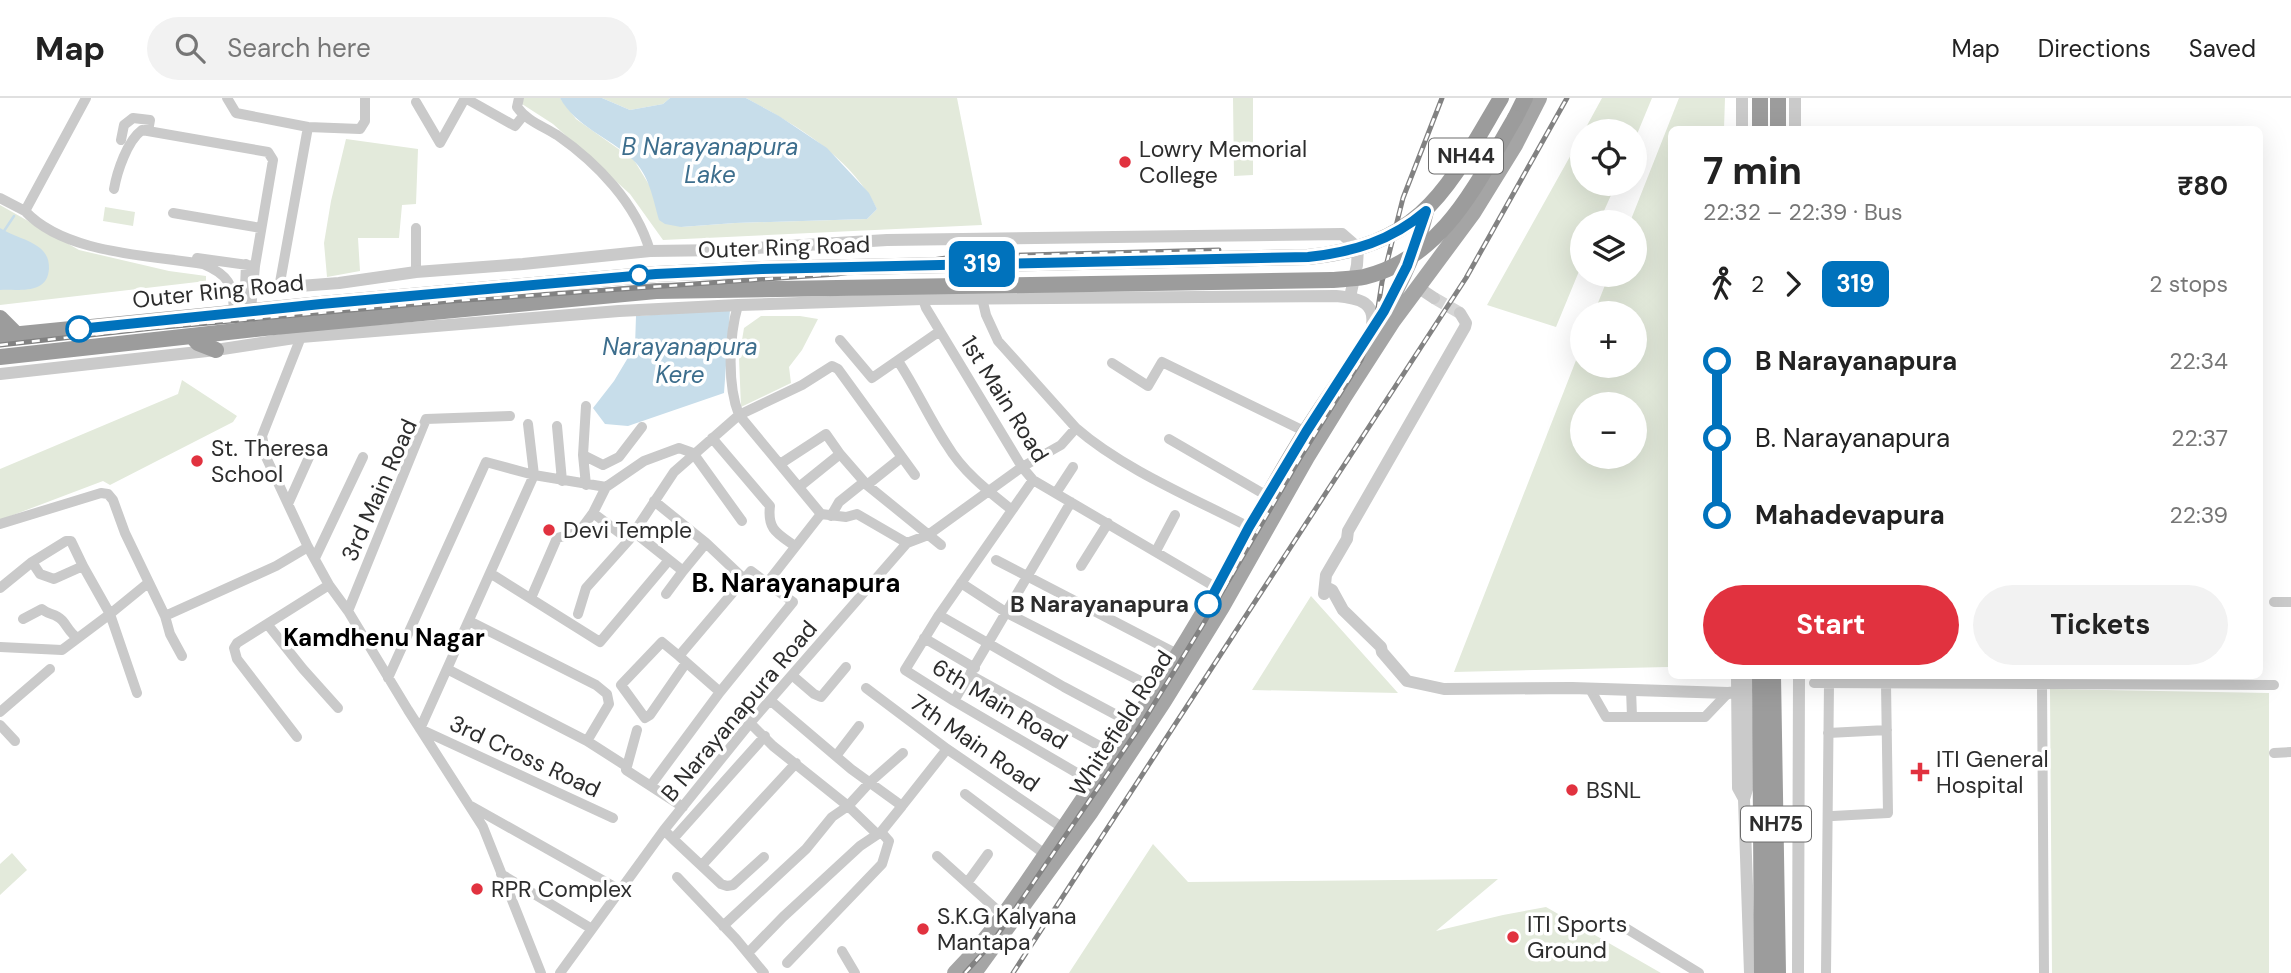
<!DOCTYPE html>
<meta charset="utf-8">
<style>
body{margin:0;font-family:"DM Sans",sans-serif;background:#f2f2f2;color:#222;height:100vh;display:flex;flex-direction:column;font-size:26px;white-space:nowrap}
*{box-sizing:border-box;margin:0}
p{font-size:23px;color:#767676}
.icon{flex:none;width:38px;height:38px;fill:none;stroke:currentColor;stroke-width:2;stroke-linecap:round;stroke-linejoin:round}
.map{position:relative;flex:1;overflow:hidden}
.drawer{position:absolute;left:1668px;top:28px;width:595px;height:553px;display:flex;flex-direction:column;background:#fff;border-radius:10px;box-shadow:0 7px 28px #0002}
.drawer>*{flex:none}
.badge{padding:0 14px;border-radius:10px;font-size:24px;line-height:46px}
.controls{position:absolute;left:1570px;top:21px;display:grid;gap:14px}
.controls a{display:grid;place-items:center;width:77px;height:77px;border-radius:50%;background:#fff;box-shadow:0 7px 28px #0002;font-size:35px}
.map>.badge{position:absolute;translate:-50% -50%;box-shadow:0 0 0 4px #fff}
.legs{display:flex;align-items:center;gap:10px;height:77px;padding:0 35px;font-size:23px}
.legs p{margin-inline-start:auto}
.overview{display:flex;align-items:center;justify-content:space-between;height:119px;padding:0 35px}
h1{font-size:38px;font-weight:700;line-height:52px}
.primary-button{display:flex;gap:14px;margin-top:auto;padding:14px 35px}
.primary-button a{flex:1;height:80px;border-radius:42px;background:#e1323f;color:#fff;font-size:28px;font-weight:700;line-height:80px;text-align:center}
.primary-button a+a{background:#f2f2f2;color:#222}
ul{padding:0 35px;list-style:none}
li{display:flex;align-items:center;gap:24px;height:77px;font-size:26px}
li i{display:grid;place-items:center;width:10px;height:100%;margin:0 9px;background:currentColor}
li i::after{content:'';width:18px;height:18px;margin:-9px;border:5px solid;border-radius:50%;background:#fff}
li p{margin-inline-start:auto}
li:first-child i{background:linear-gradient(#0000 50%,currentColor 0)}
li:last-child i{background:linear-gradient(currentColor 50%,#0000 0)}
header{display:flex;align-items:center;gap:42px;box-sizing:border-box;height:98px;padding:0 35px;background:#fff;border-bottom:2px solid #e0e0e0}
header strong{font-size:33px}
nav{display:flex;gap:38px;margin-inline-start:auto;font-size:24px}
.search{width:490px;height:63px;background:#f2f2f2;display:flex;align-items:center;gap:18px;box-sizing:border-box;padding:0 24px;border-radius:38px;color:#767676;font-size:26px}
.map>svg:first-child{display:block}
</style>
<header>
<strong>Map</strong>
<div class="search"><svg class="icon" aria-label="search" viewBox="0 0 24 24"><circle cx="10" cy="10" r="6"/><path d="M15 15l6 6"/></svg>Search here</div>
<nav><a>Map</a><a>Directions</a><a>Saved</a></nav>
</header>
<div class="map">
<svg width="2291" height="875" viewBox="0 0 2291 875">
<rect width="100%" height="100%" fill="#fff"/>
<path fill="#e3eadb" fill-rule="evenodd" d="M524 0H560L576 21 634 62 651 90 681 129 735 125 867 121 877 111C850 58 797 28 746 0H957L982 127 663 142 630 96 553 26 522 6Z
M602 0H670L663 6 630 12Z
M1233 0H1253V77L1234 78Z
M1602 0H1652L1635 41 1634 33H1584Z
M1679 0H1725L1724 31 1671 32V501H1668V569L1454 574 1582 247V268H1634V215H1594L1609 177H1634V124H1630ZM1582 306H1634V359H1582Z
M1582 37V86H1616L1599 124H1582V166L1556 229 1487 207Z
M346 41 418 51 416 106 402 107 399 140H358L360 173 327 179 324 145 331 103Z
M0 107 79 152 169 173 206 178V183L0 207Z
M105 109 135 114 133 128 103 123Z
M761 218H800L818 221 802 252 789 269 791 285 741 309 739 260 744 230Z
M182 282 237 318 233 324 110 387 103 383 0 422V371L178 296Z
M1311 498 1398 595 1252 592Z
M2050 591 2269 595V875H2052Z
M1153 746 1188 784 1498 781 1436 833 1503 817 1546 809 1661 875H1069Z
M12 755 27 772 0 797V766Z"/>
<path fill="#c7ddea" d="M560 0H602L630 12 663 6 670 0H746L779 18 827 50 869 95 877 111 867 121 735 125 681 129 665 126 659 122C653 101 649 76 632 61 609 39 576 29 560 0Z
M0 130C12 138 29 141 40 150 47 156 49 162 49 170 48 197 20 191 0 192Z
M730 212 724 295 628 328 605 326 593 310 614 283 635 248 636 218Z"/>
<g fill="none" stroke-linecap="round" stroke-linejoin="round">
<path stroke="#c7ddea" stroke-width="2.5" d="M0 135 4 133 14 118"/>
<path stroke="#d5d5d5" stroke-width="12" stroke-dasharray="12 6" stroke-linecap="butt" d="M1434 200 1460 215"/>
<path stroke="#cacaca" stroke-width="10" d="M86 0 25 113C65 156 148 157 203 166 229 177 233 186 234 214
M227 0 236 15 308 29 360 31 365 23V0
M519 0 517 9C527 23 543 28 557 37 597 65 636 105 650 153
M416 4 440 45 465 0 515 28 523 18
M121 42 124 27 133 20 150 22 148 33
M114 91C117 74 127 43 142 32L268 54 273 62 255 168 251 212
M0 100 25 113
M173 115 261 130
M197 160 255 168
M416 174V130
M279 190 308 29
M982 200 986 217 998 243 1076 330C1123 371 1193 400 1249 429
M923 201 926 210 1022 369 1033 382 1217 490
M738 207C729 238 727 287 739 317L821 416 846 419 857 416 907 445
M244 213 246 166
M301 239 262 338 266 359 308 449 329 487 348 513 408 612 483 729 541 875
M840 242 872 280 940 233
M898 263C916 290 929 320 947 347 963 374 988 393 1012 412
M1112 265 1148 288 1162 264 1306 334
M557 328 562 383
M712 340 770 408C767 432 778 436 795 448
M1169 341 1269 399
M583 357 603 367 619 359 642 329
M780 366 826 336 840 356 867 387 941 447
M1033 382 939 517 905 572 954 603 1094 685
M586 387 583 357 586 308
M867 387 902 359
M799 389 840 356
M1056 395 1073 369
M288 406 310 357
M593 415 629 442
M831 418 839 404 864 384
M0 426 101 395 108 396 113 402 125 435 165 518 170 536 182 558
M634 434 683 473 706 445 654 403
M706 445 744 481
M1156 453 1175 417
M315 460 363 359
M996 462 1177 556
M32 464 66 443H71L83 468
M1081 468 1108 425
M490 475 600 544 669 462
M961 485 1007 515 1156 591
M0 490 32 464 40 476 54 481 83 468 110 516 148 485
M666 496 683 473
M531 500 557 440 579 434 593 415 606 389
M2274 504H2291
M348 513 426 321 510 318
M578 516 586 490 629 442 674 374 739 317 802 287 832 268 838 271 915 377
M939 517 1064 589 1137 628
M165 518 276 468 308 449
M23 521 42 511C47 516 52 515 58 519 66 523 68 535 78 540
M469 523 596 587 607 596 609 606 587 643
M268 527 303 571 338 610
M924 540 975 570
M0 549 62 552 110 516 137 595
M679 558 662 544 621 587 645 620 650 617 686 565
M447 571 587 643 626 668
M970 577 1114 656
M793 578 814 596 821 599 846 569
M388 580 486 364 534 377 528 326
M1814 585 2274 587
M2042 586 2044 875
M866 590 947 651 1063 730
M1590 591 1606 619H1705L1728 595
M1631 591 1632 619
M720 594 679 558 751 473 767 485
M771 603 851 671 902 708 947 651
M954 603 1071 404
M0 614 50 571
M750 625 773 648 848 708 876 735
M0 627 15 643
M637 632 626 672 683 709
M1828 635 1887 632
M297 639 237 561 234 550 237 545 329 487
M2274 655 2291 654
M836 658 859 628
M651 687 720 594 793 504 767 485 821 416
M965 696 1046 757
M471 708 620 792
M1833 718 1888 715 1886 586
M613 720 420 631 534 377 606 389 644 363 679 350 693 355 742 423
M664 732 673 741 765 638
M673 741 721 786 727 788 733 787 764 759
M937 758 1006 820
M702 767 796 665
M501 776 592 831
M677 779 736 841 764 875
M967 785 988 756
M1619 826 1699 875
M723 828 806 751 832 719 848 708 870 684 903 655
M842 853 855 875
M748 855 783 819 860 748 881 734 902 708
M787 865 882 766 889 743 881 734
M560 875 664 732 750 625 907 445 928 437 1022 369 1061 347 1076 330
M1826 875 1829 585"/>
<path stroke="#cacaca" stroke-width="12" d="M1742 0V32
M1795 0V32
M1419 190 1434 200
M233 193 339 185 416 174 523 166 650 153 723 152 887 142 1342 136 1358 150 1357 167 1350 199
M0 276 216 252 301 239 619 213 738 207 923 201 1336 198C1359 200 1378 204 1371 232
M1326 489 1332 492 1343 512 1381 549 1382 554 1407 583 1444 591 1572 590 1728 595 1747 593
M1324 496 1326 477 1347 441 1348 433 1465 229 1466 225 1460 215
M1737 578 1738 690 1744 701
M1746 578 1748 688 1744 701 1750 875
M1798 875 1799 578"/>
<path stroke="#a5a5a5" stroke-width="16" d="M955 875C997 832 1029 781 1063 731 1116 652 1170 574 1217 491 1246 439 1273 385 1305 335 1349 265 1408 195 1426 113
M974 875 1090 715 1164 603 1222 509 1307 359 1344 299 1393 223 1473 115 1515 47 1539 0"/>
<path stroke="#9c9c9c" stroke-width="16" d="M1778 0V32
M1515 20 1525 0
M1760 32V0
M0 220 18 238
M0 238 321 206 656 176 762 171 1308 159C1424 147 1447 91 1501 0
M192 238 198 245 216 252
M0 259 264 230 656 193 1332 182
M1760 578 1762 875
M1773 578 1778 875"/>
<defs>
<path id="rail" d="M0 247 153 230 451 203 837 176 953 159 1219 152
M965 875 992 845 1141 627 1202 528 1300 360 1361 262 1376 223 1382 184 1403 100 1442 0
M1013 875 1466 180 1567 0"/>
</defs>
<use href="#rail" stroke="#828282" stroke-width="5"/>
<use href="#rail" stroke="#fff" stroke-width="2.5" stroke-dasharray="8" stroke-linecap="butt"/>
<path stroke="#9c9c9c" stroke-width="16" d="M1332 182C1342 181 1354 181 1364 179 1445 159 1477 84 1515 20"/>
</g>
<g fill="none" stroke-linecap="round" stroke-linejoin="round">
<defs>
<path id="line-1" d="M79 231 321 206 656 176 762 171 1308 159C1353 154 1391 143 1426 113L1407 168 1384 213 1306 334 1249 429 1208 506"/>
</defs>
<use href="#line-1" stroke="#fff" stroke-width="16"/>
<use href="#line-1" stroke="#0072bc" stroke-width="10"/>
</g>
<g fill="#e1323f" stroke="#fff" stroke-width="2.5">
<circle cx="1125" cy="64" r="7"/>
<circle cx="197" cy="363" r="7"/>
<circle cx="549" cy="432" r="7"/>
<path d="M1916.5 663.5h7v7h7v7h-7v7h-7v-7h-7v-7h7z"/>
<circle cx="1572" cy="692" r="7"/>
<circle cx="477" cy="791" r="7"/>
<circle cx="923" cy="831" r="7"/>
<circle cx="1513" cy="839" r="7"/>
</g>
<g fill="#fff" stroke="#0072bc" stroke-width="3.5">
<circle cx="639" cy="177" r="9"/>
<circle cx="79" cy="231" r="12"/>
<circle cx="1208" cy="506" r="12"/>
</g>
<g text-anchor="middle" stroke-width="7" stroke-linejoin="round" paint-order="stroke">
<g fill="#fff" stroke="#6c6c6c" stroke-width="2">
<rect x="1429" y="40.5" width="74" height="35" rx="5"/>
<rect x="1741" y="708.5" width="70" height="35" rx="5"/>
</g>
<g font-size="21" font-weight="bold" fill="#2d2d2d">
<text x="1466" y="65">NH44</text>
<text x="1776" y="733">NH75</text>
</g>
<g font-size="23" fill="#2d2d2d" stroke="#fff" text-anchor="start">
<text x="1139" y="59">Lowry Memorial<tspan x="1139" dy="26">College</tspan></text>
<text x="211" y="358">St. Theresa<tspan x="211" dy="26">School</tspan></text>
<text x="563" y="440">Devi Temple</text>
<text x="1936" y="669">ITI General<tspan x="1936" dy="26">Hospital</tspan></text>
<text x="1586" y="700">BSNL</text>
<text x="491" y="799">RPR Complex</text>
<text x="937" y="826">S.K.G Kalyana<tspan x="937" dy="26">Mantapa</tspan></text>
<text x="1527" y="834">ITI Sports<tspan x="1527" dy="26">Ground</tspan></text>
</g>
<g font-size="23" fill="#2d2d2d" stroke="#fff">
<text transform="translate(784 149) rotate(-2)" y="8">Outer Ring Road</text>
<text transform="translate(218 193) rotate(-6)" y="8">Outer Ring Road</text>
<text transform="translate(1005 301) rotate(58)" y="8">1st Main Road</text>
<text transform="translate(379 392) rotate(-66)" y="8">3rd Main Road</text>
<text transform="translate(1000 606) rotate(31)" y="8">6th Main Road</text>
<text transform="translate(739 613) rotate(-50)" y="8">B Narayanapura Road</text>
<text transform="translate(1121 625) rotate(-57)" y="8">Whitefield Road</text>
<text transform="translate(975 645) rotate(35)" y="8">7th Main Road</text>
<text transform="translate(525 658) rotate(25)" y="8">3rd Cross Road</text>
</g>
<g font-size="23" font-weight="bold" fill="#2d2d2d" stroke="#fff" text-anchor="end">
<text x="1189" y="514">B Narayanapura</text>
</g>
<g font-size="24" font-style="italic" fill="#3d6e8d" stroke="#fff">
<text x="710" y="57">B Narayanapura<tspan x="710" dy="28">Lake</tspan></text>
<text x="680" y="257">Narayanapura<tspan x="680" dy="28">Kere</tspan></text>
</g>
<g font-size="24" font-weight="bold" fill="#000" stroke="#fff">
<text x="384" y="548">Kamdhenu Nagar</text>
</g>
<g font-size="26" font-weight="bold" fill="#000" stroke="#fff">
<text x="796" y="494">B. Narayanapura</text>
</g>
</g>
</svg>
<div class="controls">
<a><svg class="icon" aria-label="locate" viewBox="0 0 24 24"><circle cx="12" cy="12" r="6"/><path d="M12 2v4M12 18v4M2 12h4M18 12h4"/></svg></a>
<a><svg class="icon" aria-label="layers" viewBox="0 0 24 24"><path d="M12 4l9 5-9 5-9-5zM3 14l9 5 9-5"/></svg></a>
<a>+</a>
<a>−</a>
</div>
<b class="badge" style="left:982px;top:166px;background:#0072bc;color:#fff">319</b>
<section class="drawer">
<div class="overview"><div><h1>7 min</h1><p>22:32 – 22:39 · Bus</p></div><b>₹80</b></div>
<div class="legs"><svg class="icon" aria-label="walk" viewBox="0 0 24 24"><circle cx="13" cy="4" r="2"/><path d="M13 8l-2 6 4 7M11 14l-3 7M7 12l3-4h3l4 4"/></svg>2<svg class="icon" aria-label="forward" viewBox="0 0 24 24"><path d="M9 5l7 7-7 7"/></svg><b class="badge" style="background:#0072bc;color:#fff">319</b><p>2 stops</p></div>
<ul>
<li><i style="color:#0072bc"></i><b>B Narayanapura</b><p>22:34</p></li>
<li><i style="color:#0072bc"></i><span>B. Narayanapura</span><p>22:37</p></li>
<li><i style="color:#0072bc"></i><b>Mahadevapura</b><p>22:39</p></li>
</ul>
<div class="primary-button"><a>Start</a><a>Tickets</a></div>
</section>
</div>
